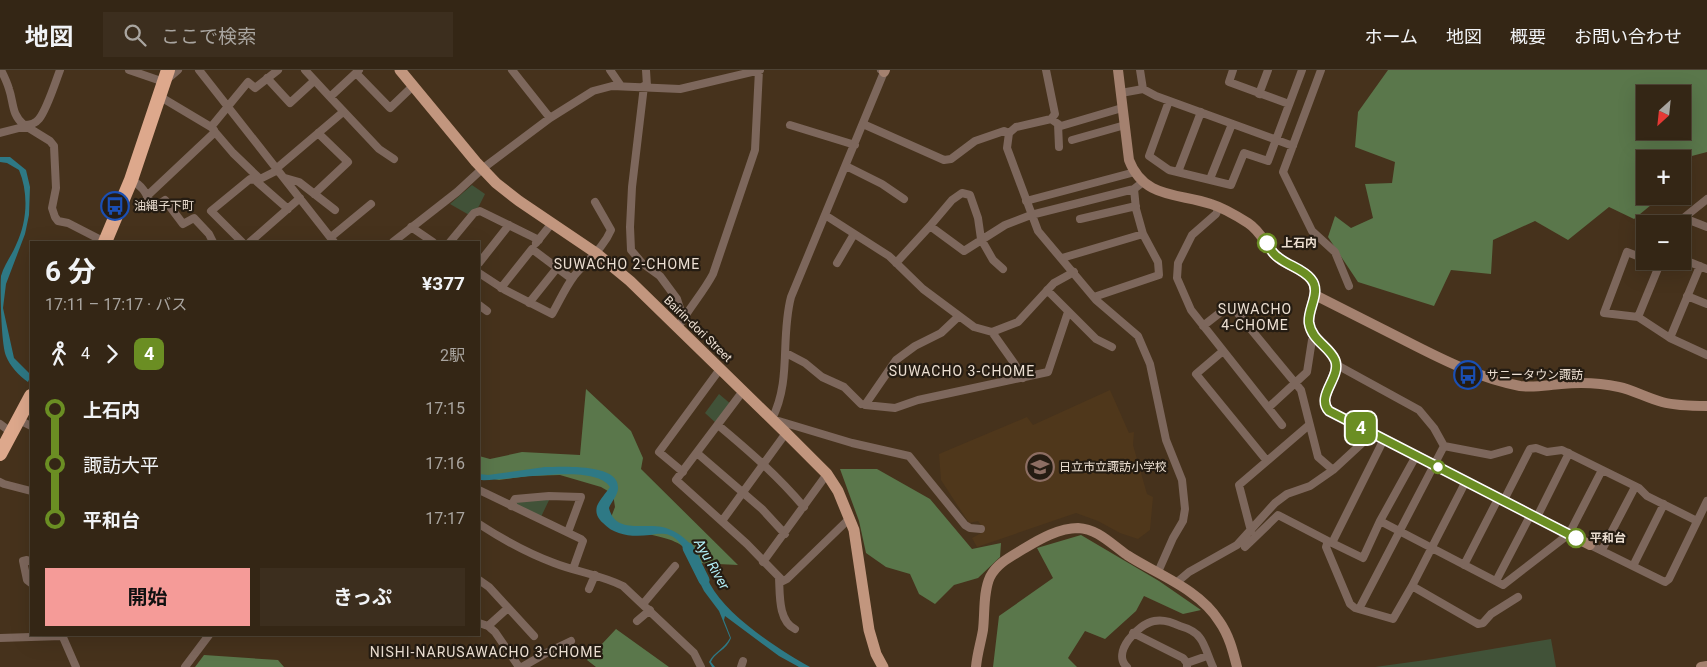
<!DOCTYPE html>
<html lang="ja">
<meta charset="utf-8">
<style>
body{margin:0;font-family:Roboto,"Noto Sans JP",sans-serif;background:#3c2e1e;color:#f1f3f6;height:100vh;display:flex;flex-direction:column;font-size:19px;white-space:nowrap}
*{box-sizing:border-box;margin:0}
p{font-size:16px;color:#a9a5a0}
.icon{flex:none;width:28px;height:28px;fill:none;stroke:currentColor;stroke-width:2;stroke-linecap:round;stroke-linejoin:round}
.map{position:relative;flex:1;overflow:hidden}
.sheet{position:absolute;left:30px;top:171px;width:450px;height:395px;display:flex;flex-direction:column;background:#342615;border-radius:0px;box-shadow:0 5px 20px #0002,0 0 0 1px #4e4334}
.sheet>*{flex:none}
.badge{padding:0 10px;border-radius:8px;font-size:18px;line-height:32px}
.needle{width:32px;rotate:207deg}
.controls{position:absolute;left:1636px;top:15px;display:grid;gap:10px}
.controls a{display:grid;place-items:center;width:55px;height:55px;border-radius:0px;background:#342615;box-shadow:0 5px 20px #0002,0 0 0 1px #4e4334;font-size:25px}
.map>.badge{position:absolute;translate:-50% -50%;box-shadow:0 0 0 2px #fff}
.legs{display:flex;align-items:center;gap:8px;height:55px;padding:0 15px;font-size:16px}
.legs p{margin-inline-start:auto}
.head{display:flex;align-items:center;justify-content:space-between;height:85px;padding:0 15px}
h1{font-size:28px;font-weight:700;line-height:38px}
.cta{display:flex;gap:10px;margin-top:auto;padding:10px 15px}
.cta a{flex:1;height:58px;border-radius:0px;background:#f59b98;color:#111;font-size:20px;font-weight:700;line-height:58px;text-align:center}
.cta a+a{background:#3c2e1e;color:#f1f3f6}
ul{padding:0 15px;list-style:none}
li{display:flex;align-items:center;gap:18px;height:55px;font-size:19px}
li i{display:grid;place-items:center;width:8px;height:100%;margin:0 6px;background:currentColor}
li i::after{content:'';width:12px;height:12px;margin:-6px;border:4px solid;border-radius:50%;background:#342615}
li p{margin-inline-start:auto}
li:first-child i{background:linear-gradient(#0000 50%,currentColor 0)}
li:last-child i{background:linear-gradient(currentColor 50%,#0000 0)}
header{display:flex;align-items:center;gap:30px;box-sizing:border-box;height:70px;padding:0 25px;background:#342615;border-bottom:1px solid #4e4334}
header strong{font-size:24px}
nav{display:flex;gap:28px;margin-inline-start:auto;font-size:18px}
.search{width:350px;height:45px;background:#3c2e1e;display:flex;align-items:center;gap:12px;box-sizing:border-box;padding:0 18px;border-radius:0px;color:#a9a5a0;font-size:19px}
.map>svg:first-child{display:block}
</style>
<header>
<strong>地図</strong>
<div class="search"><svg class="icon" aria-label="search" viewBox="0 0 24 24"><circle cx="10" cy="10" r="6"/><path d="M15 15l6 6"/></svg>ここで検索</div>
<nav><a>ホーム</a><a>地図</a><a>概要</a><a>お問い合わせ</a></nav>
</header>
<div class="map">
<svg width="1707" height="597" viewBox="0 0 1707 597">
<rect width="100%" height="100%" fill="#46321c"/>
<path fill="#4f371b" d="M1110 320 1129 363 1134 362 1133 375 1147 424 1153 427 1150 460 1138 469 1120 463 1098 451 1076 443 977 477 972 468 985 461 978 451 969 453 941 410 939 384 1027 347 1033 355Z"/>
<path fill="#415238" d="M472 115 485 124 479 136 471 146 450 134Z
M719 324 732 335 717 354 705 343Z
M551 426 540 449 511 436 515 429Z
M1551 569 1556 597H1375L1433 589Z"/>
<path fill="#5a774b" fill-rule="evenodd" d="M1388 0H1707V82L1688 87 1683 96 1682 89H1645V126H1662L1634 149 1609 137 1568 170 1535 151 1493 170 1491 204 1451 200 1434 236 1358 212 1328 167 1335 146 1351 158 1373 148 1365 114 1392 113 1395 92 1355 77 1358 42ZM1645 24H1682V61H1645Z
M586 319 631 361 643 388 641 399 738 495 698 493C681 469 671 470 644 463 632 460 621 454 610 450L615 437 613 424 601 417 560 405 528 406 499 410 479 406V386L490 389 522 382 580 385Z
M840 399H877L930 429 972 479 1001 473 1000 487 978 508 954 515 935 534 919 524 910 504 886 497 866 483 859 451Z
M1081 465 1159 511 1201 540 1183 544 1144 526 1136 541 1105 569 1085 561 1068 588 1077 597H993L999 546 1053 508 1037 478Z
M616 559 669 597H596L587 590Z
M204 585 278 590 284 597H195Z"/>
<path fill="#2e7985" d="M0 87H10L26 100 30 117 29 145 25 164 6 214 3 238 14 288 31 305 28 312C19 306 10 296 6 286 1 274 0 217 1 206 4 195 12 185 16 175 27 152 29 124 19 100L7 93 0 92Z
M545 397C561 397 618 393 618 417 619 424 611 432 609 438 615 464 644 453 662 457 680 461 694 475 701 491L690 492C686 481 680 469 669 465 663 463 656 464 650 465 633 467 615 466 603 453 598 449 595 443 597 436 600 429 606 423 610 417 594 392 507 412 479 410V404L488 405Z
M703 496C706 502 707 508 710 514 727 546 778 579 810 597H799L779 586 725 546 724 550 731 568C726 581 716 581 711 592L715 597H712L709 592C714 582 724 579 730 568L719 541 704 521 692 497Z"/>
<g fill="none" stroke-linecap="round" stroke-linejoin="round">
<path stroke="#2e7985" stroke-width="11" d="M688 478 704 510"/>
<path stroke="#7d675c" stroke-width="8" d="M1 0C4 6 7 12 9 19 14 33 11 44 24 55 30 55 35 54 39 49 47 39 55 13 60 0
M129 0 164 12 178 0
M199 0 334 172
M305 0 330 27
M359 0 330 27 379 79 394 89
M512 0 550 48
M610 0 621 16
M646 0 647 16
M881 0 884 2 791 227C780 269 792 309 772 349L852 373 909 386 965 455 970 458 981 459
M1046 0 1055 44 1051 49 1016 57 1009 63 1007 78 1038 161 1096 230 1138 266 1150 294 1166 370 1182 410 1185 439 1183 451 1173 468 1158 502
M1140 0 1143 19
M1233 0 1229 12 1289 34
M1321 0 1283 102 1312 161 1335 182 1349 216
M356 3 390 38 413 16
M267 8 290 33 314 11
M644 16 632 117 630 157 631 180 642 193 660 206 677 229 683 248
M1121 23 1143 19 1156 26 1293 76
M1259 24 1268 0
M159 26 211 57 214 60
M1169 31 1149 86 1169 100 1231 115 1244 83 1268 91 1302 0
M1051 49 1061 56 1122 38
M863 54 944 90 951 89 975 71 1004 61 1009 63
M1058 54 1059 77
M24 55 50 71 54 76 56 118 52 138 55 147 58 151 68 153 105 172
M790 55 855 75
M211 57 248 12 255 18 278 0
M0 63 19 58H28
M1072 70 1125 55
M846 96 882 114 904 129
M277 98 343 42
M1178 102 1201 42
M285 108 299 112 335 140
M1210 109 1232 54
M131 110C144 116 147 126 153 138L165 130 183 154 194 148 209 164 213 172
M1134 119 1136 139 1143 164
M314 124 348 92 318 63
M147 126 215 62 233 83 260 109 278 100
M1026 131 1135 102
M1219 137 1216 144 1192 165 1178 193 1177 208 1191 240 1282 355
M825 145 889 186 923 219 974 257 992 262 1018 252 1054 213 1074 202
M1684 148 1707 157
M1080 149 1136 136
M1679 154 1681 150 1707 129
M930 156 952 130 962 123 970 125 978 148 981 169 993 190 1003 199
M411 157 433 172
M331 167 371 134
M242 172 211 141 250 109 255 110 288 139
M250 172 300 128
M393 172 457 122 482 99 550 48 593 21 612 16 680 19 760 0
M450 172 474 143 480 141 539 170
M536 173 552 153
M1062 188 1143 164 1158 192 1159 205 1094 227
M1682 189 1707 199
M1661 191 1638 247 1670 268 1707 285
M479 193 509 155
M837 193 854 164
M896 193 930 156 964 181 1005 155 1031 145 1134 119 1143 112
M479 203 505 220 552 244C559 232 565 218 574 206 587 190 603 179 611 160L595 132
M501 218 532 179 572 209
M1047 220 1096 269 1112 277
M1687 226 1707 234
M529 233 557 198
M479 235 487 241
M959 246 941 263 915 276 896 290 865 335 895 338 918 330 1048 302 1068 242
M1638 247 1604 243 1627 182 1645 189
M1203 256 1226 238 1235 240 1301 320 1318 387 1333 400
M678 258C688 239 703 223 713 204L755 80 759 0
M992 262 1014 293 1023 308
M1670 268 1700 196
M1223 281 1196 304 1267 391
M786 283 805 293 822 307 844 317 861 334
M1337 295 1419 340 1434 358 1444 376
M743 321 676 410 747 474 783 511 787 509 850 448
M1269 337 1307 302 1312 270 1315 268
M19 350 31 356
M0 354 12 363
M718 355C749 381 778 406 804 437
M697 383 762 439 785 464
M683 402 659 382 720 299
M0 412 4 414 31 421
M479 420 581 469 583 471 573 499
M1504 430 1530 379 1536 378 1547 382 1562 380 1639 418 1647 426 1697 451
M511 436 515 429 549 426 581 427 568 462
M1537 447 1569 383
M722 451 786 363
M1380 451 1503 515 1569 464 1602 400
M479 454C502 469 527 483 554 493 577 502 601 505 623 516L694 583 701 597
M1251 461 1239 415 1309 355
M1328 471 1363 488 1380 451 1416 386
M1332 473 1384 369
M1590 475 1665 512 1669 509 1707 431
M1245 477 1278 445 1328 471 1326 477 1350 534 1355 538 1393 549 1412 516 1466 411
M1602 480 1635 417
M31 492 27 490 23 491 27 510 31 513
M763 492 827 404
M1464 495 1499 427
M1633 496 1664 434
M779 508C780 524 778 551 795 559
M479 510 489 517 534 566
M1496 511 1531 444
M1176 513 1189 502 1237 475 1275 433 1287 424 1310 416 1333 400 1373 363
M1412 516 1478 554 1483 553 1491 544 1518 527
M589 519 595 505
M643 534 675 496
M1359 539 1444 376 1491 385 1509 380
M637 551 650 540
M479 553 488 556 495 562 519 597
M488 556 508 538
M1133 563 1183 588 1187 593V597
M62 565 76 597
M0 568 62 566
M1187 593 1207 586
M185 597 209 565
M522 597 548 582 571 571
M741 597 743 591
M1127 597C1111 583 1138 554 1154 551 1163 549 1172 552 1180 556 1187 558 1196 562 1200 568 1205 574 1209 589 1213 597"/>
<path stroke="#a4816f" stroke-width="10" d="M1118 0 1129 90C1144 129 1178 123 1211 134 1224 138 1237 146 1248 153 1262 162 1266 177 1278 188 1288 196 1304 199 1312 211 1321 224 1305 242 1310 258 1315 273 1339 282 1336 298 1334 312 1318 329 1329 341L1590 475
M884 2 885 0
M1315 225C1345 240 1376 256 1406 271 1443 290 1479 308 1520 316 1534 318 1547 315 1561 314 1580 312 1601 313 1619 317 1633 320 1647 328 1662 332 1677 336 1692 336 1707 336
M976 597C977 584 981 572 983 560 985 543 983 522 990 507 997 493 1012 486 1025 478 1040 469 1059 458 1078 458 1098 459 1111 474 1127 485 1158 505 1199 519 1219 551 1229 565 1233 581 1237 597
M1701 597 1707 596"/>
<path stroke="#c2967e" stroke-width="11" d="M400 0 476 92 496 113 519 131 596 183 630 211 786 363 827 404 838 421 854 460 869 560 876 584 883 597"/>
<path stroke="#dda88c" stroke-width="14" d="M105 172 131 110 168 0
M0 384 31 326"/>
</g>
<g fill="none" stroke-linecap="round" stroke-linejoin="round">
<defs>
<path id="line-1" d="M1267 173C1270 179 1274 185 1279 188 1289 196 1303 199 1311 209 1322 222 1307 239 1309 253 1312 271 1329 276 1335 290 1342 307 1315 326 1329 341L1576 468"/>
</defs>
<use href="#line-1" stroke="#fff" stroke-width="11"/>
<use href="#line-1" stroke="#6b8e23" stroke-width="8"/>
</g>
<defs>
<symbol id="bus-ring" viewBox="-11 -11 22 22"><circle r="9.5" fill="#251c12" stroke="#1a4fb4" stroke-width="1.5"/><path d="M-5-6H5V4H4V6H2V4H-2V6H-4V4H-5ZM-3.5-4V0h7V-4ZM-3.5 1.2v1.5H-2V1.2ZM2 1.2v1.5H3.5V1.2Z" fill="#1a4fb4"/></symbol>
<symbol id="school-ring" viewBox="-11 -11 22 22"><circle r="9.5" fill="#251c12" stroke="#8d6e63" stroke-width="1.5"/><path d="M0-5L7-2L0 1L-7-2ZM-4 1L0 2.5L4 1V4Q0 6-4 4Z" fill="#8d6e63"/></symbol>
</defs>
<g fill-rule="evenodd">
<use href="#bus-ring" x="99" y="120" width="32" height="32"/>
<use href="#bus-ring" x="1452" y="289" width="32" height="32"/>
<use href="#school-ring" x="1024" y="381" width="32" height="32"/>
</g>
<g fill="#fff" stroke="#6b8e23" stroke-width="2.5">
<circle cx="1267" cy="173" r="9"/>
<circle cx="1438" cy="397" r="6"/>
<circle cx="1576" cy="468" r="9"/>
</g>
<g text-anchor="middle" stroke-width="4.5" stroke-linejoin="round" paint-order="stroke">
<g font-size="12" fill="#ecdfd2" stroke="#251c12" text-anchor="start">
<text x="134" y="140">油縄子下町</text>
<text x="1487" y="309">サニータウン諏訪</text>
<text x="1059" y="401">日立市立諏訪小学校</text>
</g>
<g font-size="12" font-weight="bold" fill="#ecdfd2" stroke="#251c12" text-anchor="start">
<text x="1281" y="177">上石内</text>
<text x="1590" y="472">平和台</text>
</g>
<g font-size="12" fill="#ecdfd2" stroke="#251c12">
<text transform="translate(698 259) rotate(44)" y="4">Bairin-dori Street</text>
</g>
<g font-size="14" letter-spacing="1" fill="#ecdfd2" stroke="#251c12">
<text x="627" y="199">SUWACHO 2-CHOME</text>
<text x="1255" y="244">SUWACHO<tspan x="1255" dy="16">4-CHOME</tspan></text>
<text x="962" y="306">SUWACHO 3-CHOME</text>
<text x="486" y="587">NISHI-NARUSAWACHO 3-CHOME</text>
</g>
<g font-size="14" font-style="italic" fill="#b2eff9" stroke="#251c12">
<text transform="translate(712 494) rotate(60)" y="5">Ayu River</text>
</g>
</g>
</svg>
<div class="controls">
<a><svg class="needle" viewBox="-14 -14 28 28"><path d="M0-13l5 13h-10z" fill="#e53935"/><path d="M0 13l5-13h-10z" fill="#a9a5a0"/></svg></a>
<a>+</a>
<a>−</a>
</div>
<b class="badge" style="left:1361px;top:358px;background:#6b8e23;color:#fff">4</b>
<section class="sheet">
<div class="head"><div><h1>6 分</h1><p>17:11 – 17:17 · バス</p></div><b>¥377</b></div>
<div class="legs"><svg class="icon" aria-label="walk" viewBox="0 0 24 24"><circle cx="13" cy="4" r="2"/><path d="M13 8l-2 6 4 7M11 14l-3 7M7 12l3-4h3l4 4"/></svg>4<svg class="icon" aria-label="forward" viewBox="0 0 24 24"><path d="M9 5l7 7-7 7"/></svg><b class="badge" style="background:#6b8e23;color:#fff">4</b><p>2駅</p></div>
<ul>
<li><i style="color:#6b8e23"></i><b>上石内</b><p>17:15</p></li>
<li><i style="color:#6b8e23"></i><span>諏訪大平</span><p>17:16</p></li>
<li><i style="color:#6b8e23"></i><b>平和台</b><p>17:17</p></li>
</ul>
<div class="cta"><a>開始</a><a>きっぷ</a></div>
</section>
</div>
